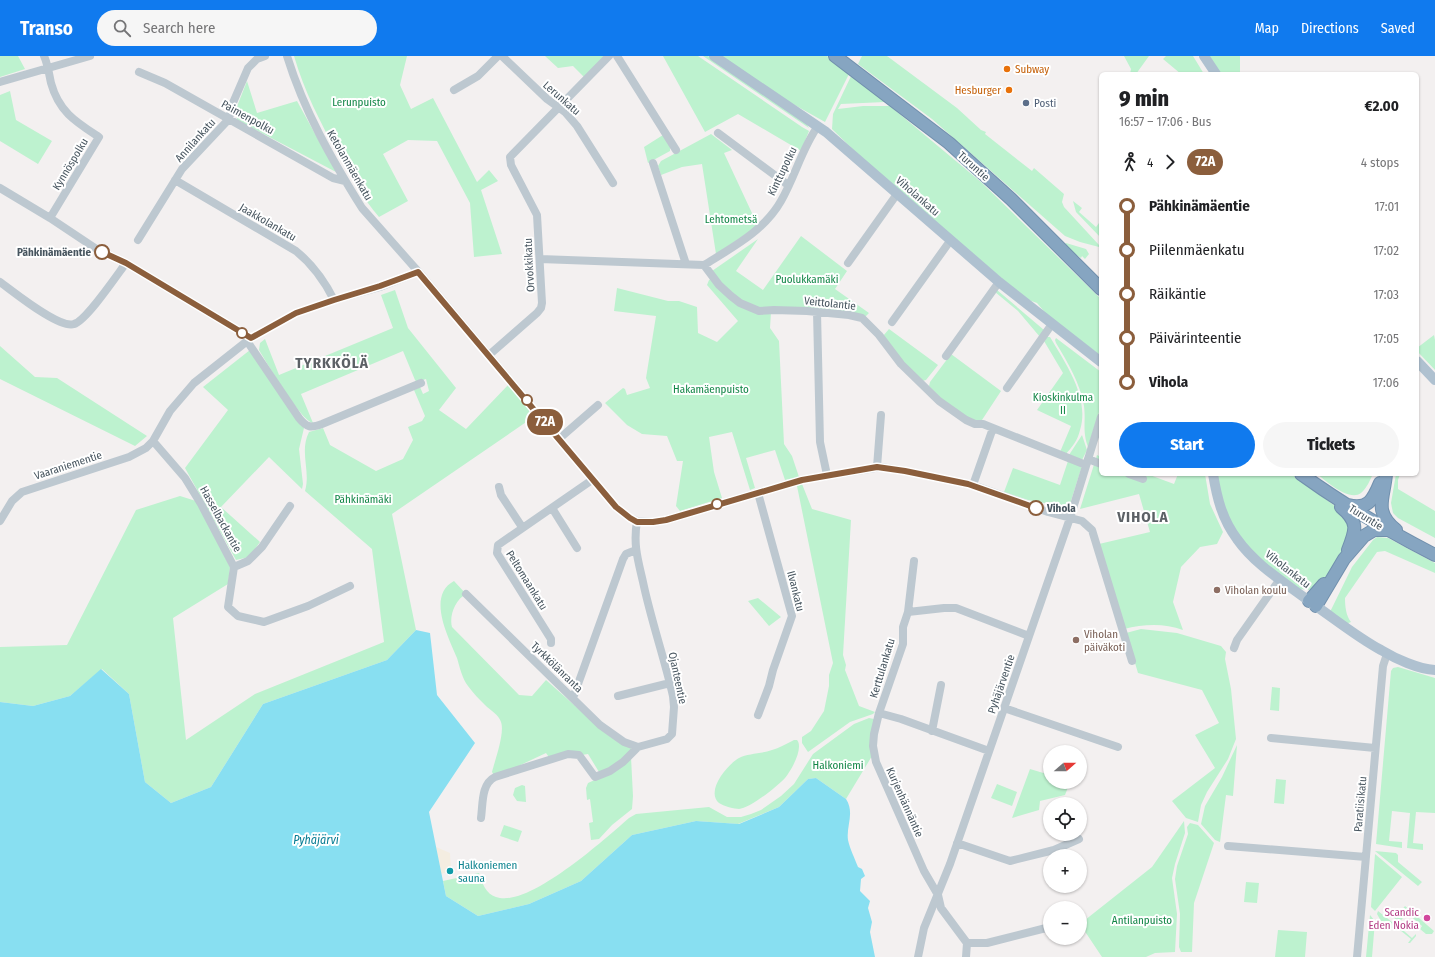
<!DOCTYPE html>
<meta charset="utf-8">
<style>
body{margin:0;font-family:"Fira Sans Condensed",sans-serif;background:#f6f6f6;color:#202124;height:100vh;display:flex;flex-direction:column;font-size:15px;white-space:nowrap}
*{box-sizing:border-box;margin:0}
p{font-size:13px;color:#757577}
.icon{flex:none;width:22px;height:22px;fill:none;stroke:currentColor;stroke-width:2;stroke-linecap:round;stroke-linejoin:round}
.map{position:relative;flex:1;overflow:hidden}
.sheet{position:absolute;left:1099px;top:16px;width:320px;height:404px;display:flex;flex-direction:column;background:#fff;border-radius:6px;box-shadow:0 1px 3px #0004}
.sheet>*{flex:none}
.badge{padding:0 8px;border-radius:13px;font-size:14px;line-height:26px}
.needle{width:26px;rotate:70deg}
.fabs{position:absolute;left:1043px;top:689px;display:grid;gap:8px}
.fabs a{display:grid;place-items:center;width:44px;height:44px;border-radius:50%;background:#fff;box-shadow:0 1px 3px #0004;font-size:20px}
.map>.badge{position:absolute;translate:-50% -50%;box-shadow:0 0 0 2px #fff}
.legs{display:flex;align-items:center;gap:6px;height:44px;padding:0 20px;font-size:13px}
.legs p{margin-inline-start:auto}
.summary{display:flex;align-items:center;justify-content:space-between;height:68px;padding:0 20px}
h1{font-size:22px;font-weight:800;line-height:30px}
.action{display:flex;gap:8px;margin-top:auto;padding:8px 20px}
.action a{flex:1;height:46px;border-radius:24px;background:#107aee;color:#fff;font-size:16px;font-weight:800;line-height:46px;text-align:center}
.action a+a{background:#f6f6f6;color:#202124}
ul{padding:0 20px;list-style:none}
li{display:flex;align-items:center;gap:14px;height:44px;font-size:15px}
li i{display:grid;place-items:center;width:6px;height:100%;margin:0 5px;background:currentColor}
li i::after{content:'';width:10px;height:10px;margin:-5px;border:3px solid;border-radius:50%;background:#fff}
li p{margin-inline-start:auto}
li:first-child i{background:linear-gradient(#0000 50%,currentColor 0)}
li:last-child i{background:linear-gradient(currentColor 50%,#0000 0)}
header{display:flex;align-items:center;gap:24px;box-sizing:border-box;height:56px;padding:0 20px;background:#107aee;color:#fff}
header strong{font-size:19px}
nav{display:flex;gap:22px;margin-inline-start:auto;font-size:14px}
.search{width:280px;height:36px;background:#f6f6f6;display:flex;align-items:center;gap:10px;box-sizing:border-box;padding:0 14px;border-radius:22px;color:#757577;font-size:15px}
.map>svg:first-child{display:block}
</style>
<header>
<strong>Transo</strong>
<div class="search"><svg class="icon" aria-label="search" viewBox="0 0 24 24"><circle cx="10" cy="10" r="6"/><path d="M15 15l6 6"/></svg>Search here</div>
<nav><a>Map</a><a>Directions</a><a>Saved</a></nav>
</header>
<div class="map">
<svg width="1435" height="901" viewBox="0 0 1435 901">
<rect width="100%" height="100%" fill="#f3f0f0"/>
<path fill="#bdf2cf" d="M0 0H18L25 13 0 21Z
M294 0H407L400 29 411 53 433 42 477 126 489 114 498 125 481 134 502 198 474 201 470 147 437 85 408 84 383 98 408 145 379 161C362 141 350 119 337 97 319 63 305 37 294 0Z
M545 0H605L584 21 573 10 558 12Z
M663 0H698L802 71 809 75 801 95 738 58 705 76Z
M703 0H708L806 67 809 72Z
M720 0H827L850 16 825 66 784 43Z
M862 0H887L957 52 981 74 986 76 985 78 1032 115 1034 112 1064 138 1062 146 1064 151 1099 189V191L1080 186 1065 180 932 63 858 8Z
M1124 0H1149L1136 18H1130L1131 13Z
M1166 0H1193L1204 18H1181L1163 3Z
M1209 0H1240V18H1220Z
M852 18 885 44V46L841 48 838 53 863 50H890L981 126 1101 243V300L1048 260 1037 247 1026 243 867 107 832 73 833 58Z
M247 25 257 57 297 45 336 116 237 64 236 53Z
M10 35 16 64 52 85 38 108 0 85V39Z
M711 78 732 94 724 97 758 170 716 198 702 108 682 111 661 119 658 110 661 105Z
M663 79 670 91V95L648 107 644 91Z
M1073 145 1082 152 1079 156 1096 171 1099 167 1101 168 1099 173 1101 175V182L1076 156Z
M801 180 847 215 835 233 869 257 864 262 759 254 732 239 712 215 758 183 736 215 763 234Z
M1066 187 1086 193 1089 198 1085 203 1082 200 1081 202 1063 190Z
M711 223 730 242 771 256 770 272 779 285 784 388 792 400 799 421 785 424 775 394 746 402 755 432 750 434 732 376 709 381 714 416 722 442 680 455 676 450 683 405H677L667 380 642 378 627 369 605 347 623 332 625 333 627 339 650 332 646 322 656 260 614 255 617 232 668 245H679L697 251 698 277 717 286 738 265 707 229 709 224Z
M395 234 408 272 456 332 439 354 466 373 509 328 535 360 392 458 416 574 387 604 263 648 211 731 171 747 145 726 129 638 102 613 70 640 33 650 0 646V591L67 589 136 454 180 440 196 445 230 511 228 528 173 562 186 684 255 638 384 586 372 493 305 435C311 415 299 396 309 376L323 372 330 389 376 415 403 403 413 384 408 371 422 365 425 360 414 334 420 331 423 338 429 335 426 323 417 326 415 324 403 295 301 338 313 367C301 365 267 307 259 294L260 287 265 283 279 319 393 272 381 239Z
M997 234 1044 274 1040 281 1018 255 995 236Z
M889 273 938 309 926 324 922 325 911 316 883 280Z
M1434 279 1435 284V314L1417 295V292Z
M1047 281H1050C1066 308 1090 342 1080 374 1078 384 1072 391 1066 398L1060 396 1071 370 1037 354 1063 317 1044 285Z
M1056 282 1101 316V350L1088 391C1082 374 1086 366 1084 350 1080 327 1068 307 1056 287L1055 284Z
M0 290 35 321 57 322 147 380 135 390 0 323Z
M250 294 304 372 299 393 303 428 302 433 269 401 221 451 260 486 249 501 236 504 185 412 228 354 203 331Z
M951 298 1001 335 982 364C967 370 938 340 929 330L930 326Z
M1082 379 1087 394 1082 404 1069 399Z
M1097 399 1101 401V418H1147L1174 428 1178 418H1205L1210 448 1223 476 1217 488 1200 491 1181 511 1173 546 1183 574C1164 567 1144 568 1124 573L1099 488 1150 476 1139 438 1080 453Z
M1068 405 1082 410 1070 448 1066 451 1028 444 1004 436 1013 412 1060 429Z
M1216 418H1291L1346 458 1351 467C1344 491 1335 523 1309 534L1300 533 1267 510 1248 492 1228 463Z
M1317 418H1373C1370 424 1367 432 1361 437 1349 446 1326 425 1317 418Z
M1396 418H1400L1398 424V433L1435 455V482L1398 462 1393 457 1391 447Z
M802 428 812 453 851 464 843 599 846 609 845 614 859 650 875 656 873 658 850 666 808 696 802 687V681L811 675 824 655 829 630V619L833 607 797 430Z
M1377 481 1388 482 1435 507V517L1385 495 1377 496 1345 542C1345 550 1346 560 1351 566L1346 568 1330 556 1352 511 1373 484Z
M454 525 466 538C455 544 449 560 452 571L519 639 532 640 546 624 582 656 631 692V695L606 715 599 716 588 698 551 704 546 697 495 721 492 716C495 704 505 677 501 666 499 659 490 654 485 649 479 643 473 637 468 630 462 622 460 612 457 602 449 582 426 540 454 525Z
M758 542 781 561 769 570 748 545Z
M1141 573 1177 577 1221 590 1226 596 1225 603 1231 633 1236 683 1228 703 1207 736 1201 749 1198 766 1186 762 1172 745 1215 712 1195 679 1219 667 1202 634 1138 617 1126 577Z
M1398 611 1435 622V757L1416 756 1413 787 1423 788V794L1407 792 1410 757 1392 755 1389 785 1402 786V792L1376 788 1391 615 1393 612Z
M1272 631 1280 632 1279 655 1270 654Z
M869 662 874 663 872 700 846 743 816 722 808 723 779 751 738 768 696 765 632 779 581 825 529 848 478 860 446 840 443 825 479 817C482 827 486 838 496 841 528 853 606 782 629 762L636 758 709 751 727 761H741L751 758 761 754 781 740 794 728 813 698 854 668Z
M794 684H797C804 692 791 715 785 722 778 730 749 753 739 753 735 753 723 750 719 747 705 735 728 708 739 702 748 697 761 698 772 694 779 692 786 688 794 684Z
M1237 689 1233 740 1226 739 1220 786 1215 784 1201 768 1205 750 1222 721Z
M631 701 633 740 632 753 612 769 599 783 591 784 589 767 593 766 590 743 587 744 586 732 588 727 610 717Z
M1030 713 1050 719V726H1070L1065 739 1040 745 1039 754 1012 762Z
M1276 723 1286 724 1284 748 1274 747Z
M997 728 1017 736 1012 750 991 742Z
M522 729 525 730 526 746 517 745 513 739 515 732Z
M1184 765 1185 777 1175 808 1172 822 1177 858 1175 896 1155 897 1146 901H1102L1080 868 1152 811Z
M1190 767 1198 769 1214 787 1194 847 1192 896H1181L1179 891 1180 858 1175 823 1177 810 1188 778 1187 771Z
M504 769 522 775 518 786 500 780Z
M1375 795 1396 797 1398 799V806L1422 826 1418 830Z
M1375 798 1402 821 1375 855 1371 851Z
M1246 826 1259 827 1257 847 1244 846Z
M1405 850 1434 875 1432 878H1426L1420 873 1422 870 1407 857 1397 869 1412 882 1416 878V880L1410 887H1408L1411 883 1395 870 1392 873 1381 865 1377 858 1378 855 1392 866Z
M1370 859 1375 865 1372 901H1366Z
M1278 874 1307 876 1305 901H1275Z"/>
<path fill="#f4ede1" d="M436 791 450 797 451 815 441 818Z"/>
<path fill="#88dff1" d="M416 574 430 577 437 639 475 687 429 756 446 840 478 860 529 848 581 825 632 779 696 765 739 768 779 751 808 723 816 722 846 743C855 757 846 770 848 784 850 793 855 803 858 811L862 813 865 820 861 823 860 835 870 845 868 852 872 866 870 876 875 901H0V646L33 650 70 640 101 613 129 638 145 726 171 747 211 731 263 648 387 604Z"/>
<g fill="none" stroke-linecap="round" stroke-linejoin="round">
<defs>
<path id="highway" d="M835 0 949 87 1011 143 1101 233
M1301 418C1344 449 1388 475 1435 499
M1386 418C1384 443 1373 455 1396 474
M1348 449C1368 454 1373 444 1380 427
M1341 451C1359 466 1356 474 1348 494
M1309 545 1324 528
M1316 550 1344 503 1364 480 1374 474H1386"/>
</defs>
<use href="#highway" stroke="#7190ad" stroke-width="14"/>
<path stroke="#bdc8d0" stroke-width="8" d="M44 0C48 9 49 18 51 27 59 56 76 66 99 81L50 162
M287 0C304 55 332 104 362 152L423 221 616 451 630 462 637 465 654 466 666 464 801 424 881 411 905 415 973 429 1048 456 1082 465 1092 474 1132 605
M502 0 547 43 565 56 577 70 613 127
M617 0 676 94
M139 16 165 27 333 122 345 125
M0 26 90 0
M454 34 478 20 498 0
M718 77 788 129
M653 107 686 208
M175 124 296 195C312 208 325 226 334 244
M0 132 50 162 95 192 126 207 251 282
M138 184 182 113 229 63 232 49 248 12 257 3 265 0
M540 203 704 209 719 229 731 240 740 247 759 255 774 254 807 255 849 259 862 262 879 279 901 308 939 345 966 364 975 368H983L1086 409
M848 207 897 138
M704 209C733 191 764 175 781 145 795 121 802 92 818 70
M0 226C14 236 59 273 74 268 86 265 117 219 126 207
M817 256 820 386 827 419
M892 266 950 185
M247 285 299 362C307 372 311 372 322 368L421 327
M489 299 537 257 541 252 542 247 537 159 511 109 510 101 609 0
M946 300 999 226
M1007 332 1052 268
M560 382 598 349
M153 385 185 422 201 448 234 511 228 551 238 560 264 566 308 550 350 530
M1088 403 1101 408
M877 411 881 359
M1129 418 1143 423
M973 429 993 372
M499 431 501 439 522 471
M758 437 792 560 773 614 769 630 758 659
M552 452 577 492
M0 465 12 445 22 436 129 401 146 392 153 385 170 355 194 327 251 282 296 257 334 244 380 231 418 216
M914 505 908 556 903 571V588L879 657 874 678 873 690 876 706 924 815 938 839 941 852 967 887 966 901
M234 511 248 505 262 491 290 450
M466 538 600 669 624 686 638 691
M908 556 944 552H956L1029 580
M551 587V583L497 497 498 489 592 424
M1234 592 1237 584 1280 523
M618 640 670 627
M573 642 623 503 626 498 636 494
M1004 652 1118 691
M879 657 901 663 989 695
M932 675 941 629
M1271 682 1375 692
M481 762C483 748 481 728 495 721L568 698 579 699 595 721 610 715 623 706 638 691 667 683 672 678 674 651 673 640C664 601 651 564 643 526 638 504 633 489 637 465
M957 787 1010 805 1054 794 1079 783
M1228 790 1366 801
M967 887H987L1050 871
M918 901 924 872 950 808 1070 462 1101 361
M1357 901 1383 610 1387 598"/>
<path stroke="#afc1d0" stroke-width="10" d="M714 0 826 76 999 226 1101 306
M1204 0 1216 18
M1417 305 1435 324
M1213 418C1217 442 1222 463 1237 483 1256 510 1287 528 1313 548 1335 563 1357 581 1381 594 1396 603 1418 613 1435 614"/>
<use href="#highway" stroke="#86a5c1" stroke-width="12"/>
</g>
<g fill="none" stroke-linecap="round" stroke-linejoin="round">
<defs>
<path id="line-1" d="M102 196 126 207 251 282 296 257 334 244 380 230 418 216 616 451 630 462 637 466H653L666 464 802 424 877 411 905 415 968 428 1036 452"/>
</defs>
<use href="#line-1" stroke="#fff" stroke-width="9"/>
<use href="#line-1" stroke="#8b5e3c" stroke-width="6"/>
</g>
<g fill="#e8710a" stroke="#fff" stroke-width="1.5">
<circle cx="1007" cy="13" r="4"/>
<circle cx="1009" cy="34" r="4"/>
</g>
<circle fill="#5c6f8a" stroke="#fff" stroke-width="1.5" cx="1026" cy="47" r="4"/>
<g fill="#fff" stroke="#8b5e3c" stroke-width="2">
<circle cx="102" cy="196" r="7"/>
<circle cx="242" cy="277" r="5"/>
<circle cx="527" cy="344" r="5"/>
<circle cx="717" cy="448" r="5"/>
<circle cx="1036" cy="452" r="7"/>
</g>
<g fill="#8d6e63" stroke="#fff" stroke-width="1.5">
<circle cx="1217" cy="534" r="4"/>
<circle cx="1076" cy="584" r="4"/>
</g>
<circle fill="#0f9aa8" stroke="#fff" stroke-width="1.5" cx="450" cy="815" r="4"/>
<circle fill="#d1479c" stroke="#fff" stroke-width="1.5" cx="1427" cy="862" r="4"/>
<g text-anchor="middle" stroke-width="4" stroke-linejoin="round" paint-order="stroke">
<g font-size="11" fill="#c56008" stroke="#fff" text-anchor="start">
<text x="1015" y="17">Subway</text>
<text x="1001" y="38" text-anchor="end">Hesburger</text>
</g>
<g font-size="11" fill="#47555f" stroke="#fff">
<text transform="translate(562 42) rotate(41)" y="4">Lerunkatu</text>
<text transform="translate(248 61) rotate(29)" y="4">Paimenpolku</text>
<text transform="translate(195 84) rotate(-48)" y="4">Annilankatu</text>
<text transform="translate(70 108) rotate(-59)" y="4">Kynnöspolku</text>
<text transform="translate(350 109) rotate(60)" y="4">Ketolanmäenkatu</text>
<text transform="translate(974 110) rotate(42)" y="4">Turuntie</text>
<text transform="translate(782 115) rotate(-64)" y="4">Kinttupolku</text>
<text transform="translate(918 140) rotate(41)" y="4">Viholankatu</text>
<text transform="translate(268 166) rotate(30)" y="4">Jaakkolankatu</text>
<text transform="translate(529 209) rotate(-93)" y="4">Orvokkikatu</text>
<text transform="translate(830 247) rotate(6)" y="4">Veittolantie</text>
<text transform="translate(68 409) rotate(-18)" y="4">Vaaraniementie</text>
<text transform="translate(1366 461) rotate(32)" y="4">Turuntie</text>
<text transform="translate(221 463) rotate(61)" y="4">Hasselbackantie</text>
<text transform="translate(1288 513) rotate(38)" y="4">Viholankatu</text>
<text transform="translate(527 524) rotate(58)" y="4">Peltomaankatu</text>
<text transform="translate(796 535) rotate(76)" y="4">Ilvankatu</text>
<text transform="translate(557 611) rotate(44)" y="4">Tyrkkölänranta</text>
<text transform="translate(882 612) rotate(-73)" y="4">Kerttulankatu</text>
<text transform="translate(678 622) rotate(78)" y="4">Ojanteentie</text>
<text transform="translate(1001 628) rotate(-71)" y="4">Pyhäjärventie</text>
<text transform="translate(905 746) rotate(66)" y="4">Kurjenhännäntie</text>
<text transform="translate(1360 748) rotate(-85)" y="4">Paratiisikatu</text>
</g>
<g font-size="11" fill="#128647" stroke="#fff">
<text x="359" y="50">Lerunpuisto</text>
<text x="731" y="167">Lehtometsä</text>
<text x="807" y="227">Puolukkamäki</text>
<text x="711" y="337">Hakamäenpuisto</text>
<text x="1063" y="345">Kioskinkulma<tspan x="1063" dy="13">II</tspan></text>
<text x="363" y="447">Pähkinämäki</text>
<text x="838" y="713">Halkoniemi</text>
<text x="1142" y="868">Antilanpuisto</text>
</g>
<g font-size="11" fill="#4e5e75" stroke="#fff" text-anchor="start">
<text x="1034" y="51">Posti</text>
</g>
<g font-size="11" font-weight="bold" fill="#47555f" stroke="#fff" text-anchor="end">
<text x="91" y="200">Pähkinämäentie</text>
<text x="1047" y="456" text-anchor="start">Vihola</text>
</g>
<g font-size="11" fill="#785e54" stroke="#fff" text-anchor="start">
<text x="1225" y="538">Viholan koulu</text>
<text x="1084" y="582">Viholan<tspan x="1084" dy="13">päiväkoti</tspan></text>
</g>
<g font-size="11" fill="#0d838f" stroke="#fff" text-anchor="start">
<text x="458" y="813">Halkoniemen<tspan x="458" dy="13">sauna</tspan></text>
</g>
<g font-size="11" fill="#b23c85" stroke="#fff" text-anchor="end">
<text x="1419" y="860">Scandic<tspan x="1419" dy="13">Eden Nokia</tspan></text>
</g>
<g font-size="12" font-style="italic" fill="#077c93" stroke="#fff">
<text x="316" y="788">Pyhäjärvi</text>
</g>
<g font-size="15" font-weight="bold" letter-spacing="1" fill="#5c6166" stroke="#fff">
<text x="332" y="312">TYRKKÖLÄ</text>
<text x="1143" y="466">VIHOLA</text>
</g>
</g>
</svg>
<div class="fabs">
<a><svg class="needle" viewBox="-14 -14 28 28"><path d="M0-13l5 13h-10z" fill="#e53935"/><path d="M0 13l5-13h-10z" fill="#757577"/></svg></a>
<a><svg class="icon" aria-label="locate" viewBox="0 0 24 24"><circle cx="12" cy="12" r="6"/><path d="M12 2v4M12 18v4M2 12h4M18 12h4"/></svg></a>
<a>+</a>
<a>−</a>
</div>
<b class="badge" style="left:545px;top:366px;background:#8b5e3c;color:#fff">72A</b>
<section class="sheet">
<div class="summary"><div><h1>9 min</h1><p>16:57 – 17:06 · Bus</p></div><b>€2.00</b></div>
<div class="legs"><svg class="icon" aria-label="walk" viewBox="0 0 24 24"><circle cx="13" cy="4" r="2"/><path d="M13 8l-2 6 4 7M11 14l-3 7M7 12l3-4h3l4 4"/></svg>4<svg class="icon" aria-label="forward" viewBox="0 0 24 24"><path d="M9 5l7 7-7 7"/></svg><b class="badge" style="background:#8b5e3c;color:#fff">72A</b><p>4 stops</p></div>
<ul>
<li><i style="color:#8b5e3c"></i><b>Pähkinämäentie</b><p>17:01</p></li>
<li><i style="color:#8b5e3c"></i><span>Piilenmäenkatu</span><p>17:02</p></li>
<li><i style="color:#8b5e3c"></i><span>Räikäntie</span><p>17:03</p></li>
<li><i style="color:#8b5e3c"></i><span>Päivärinteentie</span><p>17:05</p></li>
<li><i style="color:#8b5e3c"></i><b>Vihola</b><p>17:06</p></li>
</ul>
<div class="action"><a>Start</a><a>Tickets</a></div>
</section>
</div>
